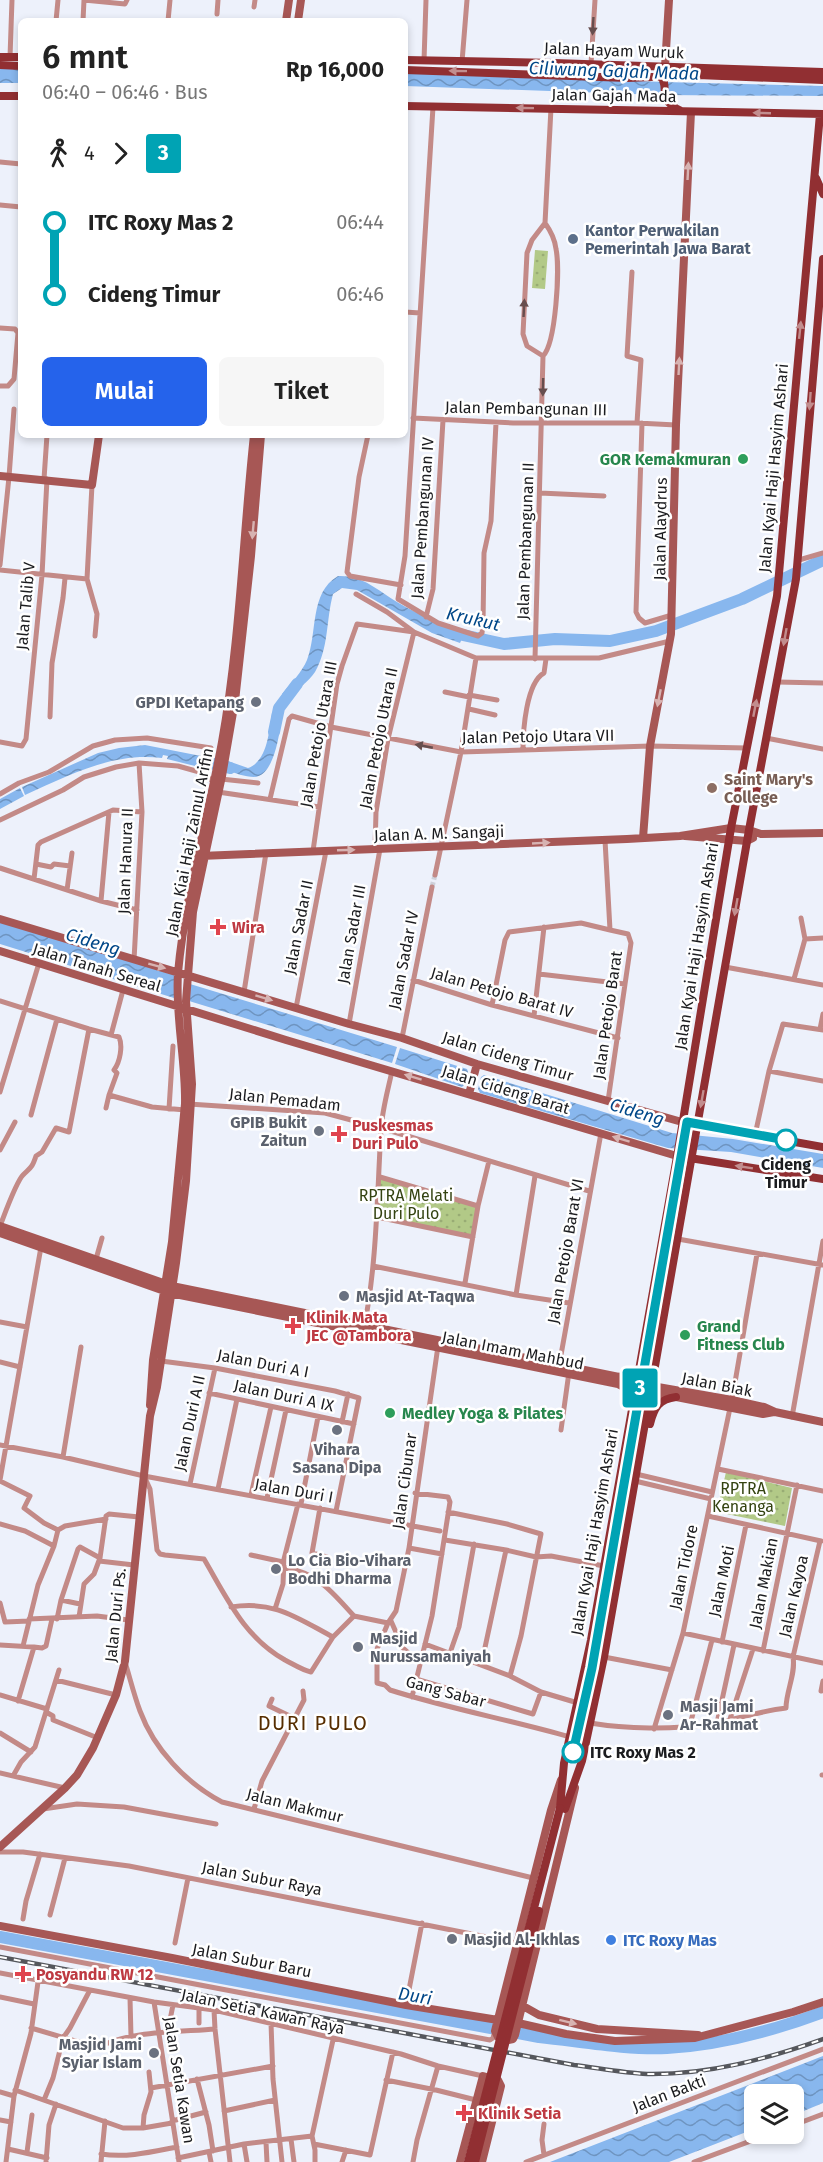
<!DOCTYPE html>
<html lang="id">
<meta charset="utf-8">
<style>
body{margin:0;font-family:"Fira Sans",sans-serif;background:#f6f6f6;color:#222;height:100vh;display:flex;flex-direction:column;font-size:22px;white-space:nowrap}
*{box-sizing:border-box;margin:0}
p{font-size:20px;color:#767676}
.icon{flex:none;width:33px;height:33px;fill:none;stroke:currentColor;stroke-width:2;stroke-linecap:round;stroke-linejoin:round}
.map{position:relative;flex:1;overflow:hidden}
.details{position:absolute;left:18px;top:18px;width:390px;height:420px;display:flex;flex-direction:column;background:#fff;border-radius:9px;box-shadow:0 3px 9px #0003}
.details>*{flex:none}
.badge{padding:0 12px;border-radius:4px;font-size:21px;line-height:39px}
.buttons{position:absolute;left:744px;top:2084px;display:grid;gap:12px}
.buttons a{display:grid;place-items:center;width:60px;height:60px;border-radius:9px;background:#fff;box-shadow:0 3px 9px #0003;font-size:30px}
.map>.badge{position:absolute;translate:-50% -50%;box-shadow:0 0 0 3px #fff}
.legs{display:flex;align-items:center;gap:9px;height:66px;padding:0 24px;font-size:20px}
.legs p{margin-inline-start:auto}
.overview{display:flex;align-items:center;justify-content:space-between;height:102px;padding:0 24px}
h1{font-size:33px;font-weight:600;line-height:45px}
.cta{display:flex;gap:12px;margin-top:auto;padding:12px 24px}
.cta a{flex:1;height:69px;border-radius:9px;background:#2563eb;color:#fff;font-size:24px;font-weight:600;line-height:69px;text-align:center}
.cta a+a{background:#f6f6f6;color:#222}
ul{padding:0 24px;list-style:none}
li{display:flex;align-items:center;gap:21px;height:72px;font-size:22px}
li i{display:grid;place-items:center;width:9px;height:100%;margin:0 8px;background:currentColor}
li i::after{content:'';width:15px;height:15px;margin:-8px;border:4px solid;border-radius:50%;background:#fff}
li p{margin-inline-start:auto}
li:first-child i{background:linear-gradient(#0000 50%,currentColor 0)}
li:last-child i{background:linear-gradient(currentColor 50%,#0000 0)}
.map>svg:first-child{display:block}
</style>
<div class="map">
<svg width="823" height="2162" viewBox="0 0 823 2162">
<defs>
<pattern id="park-dots" width="8" height="8" patternUnits="userSpaceOnUse" patternTransform="scale(1.5)"><rect width="8" height="8" fill="#b2c987"/><path d="M2 2h.1M6 6h.1" fill="none" stroke="#98ac74" stroke-width="1.8" stroke-linecap="round"/></pattern>
<pattern id="water-waves" width="16" height="10" patternUnits="userSpaceOnUse" patternTransform="scale(1.5)"><rect width="16" height="10" fill="#88b7ee"/><path d="M0 5q4-4 8 0t8 0" fill="none" stroke="#6e94c0"/></pattern>
</defs>
<rect width="100%" height="100%" fill="#edf1fb"/>
<path fill="url(#park-dots)" d="M535 250 548 251 545 289 532 288Z
M380 1177 478 1206 473 1237 377 1217Z
M726 1472 792 1488 785 1526 717 1512Z"/>
<path fill="url(#water-waves)" d="M0 66 21 67V83H0Z
M405 72 663 82 823 86V96L661 95 405 86Z
M338 576C363 575 377 590 397 602 419 615 441 624 465 632L460 643 432 633 357 590 342 588 333 594C326 620 329 648 315 672 308 683 297 688 289 699L282 694C291 683 302 672 307 660 318 632 309 593 338 576Z
M272 713 281 722C279 737 273 777 254 777 245 777 235 773 226 770L228 761 248 768C268 761 269 730 272 713Z
M145 745 201 756 199 767 167 759 168 756 163 755 162 758C112 752 70 775 25 795L22 787 98 753 119 748Z
M20 788 24 796 0 809V799Z
M0 922 176 974 174 998 0 944Z
M190 984 397 1047 392 1063 189 1001Z
M400 1048 467 1069C470 1075 467 1083 462 1087L395 1064Z
M484 1075 672 1133 733 1139 823 1154V1168L731 1152 668 1148 480 1093 478 1089 481 1077Z
M823 2056V2103L794 2115V2094H754V2129L669 2162H550Z"/>
<g fill="none" stroke-linecap="round" stroke-linejoin="round">
<path stroke="#88b7ee" stroke-width="12" d="M449 632 504 644 555 639 610 641 656 631 742 599 823 560
M274 732 279 708 297 684
M206 762 230 768
M0 1937 539 2037C579 2041 626 2050 667 2048 718 2045 775 2030 823 2012"/>
<path stroke="#ced1da" stroke-width="5" stroke-dasharray="5 2.5" stroke-linecap="butt" d="M432 887 435 875"/>
<path stroke="#c38a87" stroke-width="5" d="M84 0 125 4 127 0
M254 7 255 0
M217 14 218 0
M56 21 58 0
M83 21 84 0
M168 21 170 0
M10 57 12 0
M424 61 426 0
M462 62 467 0
M591 64 595 0
M433 107 405 556 398 599 438 623 478 636 482 633 483 625 484 553 491 521 496 423
M0 162 21 164
M0 205 21 207
M545 223 551 108
M632 272 627 356 641 360 637 423
M405 312 420 313
M0 328 15 329 18 333 14 379 8 386H0
M543 356 527 346 523 334 527 253 532 240 545 223
M413 418 513 423H637L676 425
M642 423 636 612 639 618 645 623 672 615
M368 435 359 477 347 572 350 576 401 585
M44 479 47 435
M92 485 87 579 97 614 95 636
M540 493 604 496
M799 560 823 553
M0 565 9 477 14 409
M0 570 87 579
M356 594 387 612 414 632 476 658H599L670 641
M426 617 433 589 443 420
M535 659 543 356C556 343 560 268 556 249 555 240 550 230 545 223
M777 682 823 683
M445 692 469 697
M469 695 497 700
M469 709 495 715
M50 717 52 663 63 598 65 578
M766 738 823 749
M0 742 22 746 26 739 42 575 47 479
M523 750C523 731 526 683 544 673L546 659
M221 779 258 783
M218 792 319 807
M0 794 19 783 49 772 93 746 115 740 147 738 211 748
M270 799 289 719 292 716 331 727 461 752 650 746 747 748
M0 820 63 790 84 777 116 767 139 763 178 766 203 773 215 783
M605 840 610 930 628 934 631 943 608 1101
M313 851 337 684 342 666 357 624 414 632 388 739 376 812 375 849
M36 864 51 867 54 864 70 866
M0 868 101 901 137 910
M435 875 461 752 476 658
M34 879 38 845 41 842 113 810 142 812
M67 890 72 853
M101 901 109 812
M801 918 805 939
M134 960 142 812 139 763
M725 967 823 985
M539 974 625 984
M794 979 805 939 823 938
M413 980 492 1005 618 1038
M244 992 266 853
M0 1001 89 1029 119 1037C123 1046 120 1062 114 1070L117 1073 109 1095 152 1107 185 1110
M492 1005 505 940 509 932 581 923 610 930
M296 1008 326 851
M534 1016 544 927
M349 1024 380 849
M820 1029 823 1014
M111 1035 123 990
M402 1038 432 887
M769 1071 823 1081
M0 1092 39 963
M189 1104 325 1113 381 1128 589 1191
M106 1108 109 1095
M169 1109 173 1046
M31 1115 57 1019
M755 1135 769 1071 783 1024 823 1030
M0 1150 15 1122
M380 1177 478 1206
M377 1217 473 1237
M0 1226C4 1216 16 1182 23 1175 31 1167 32 1168 36 1156L42 1152 56 1128 69 1132 89 1029
M678 1239 823 1265
M96 1259 102 1238
M373 1266 516 1295 569 1303
M465 1283 478 1206 489 1161
M516 1295 535 1176
M0 1322 27 1327
M364 1328C377 1263 377 1196 381 1130 382 1110 388 1090 392 1071
M438 1346 409 1548 396 1611 388 1623 377 1649V1683L385 1685 390 1690C450 1709 511 1720 570 1737
M161 1361 215 1368 335 1391 359 1398 336 1511
M0 1362 20 1367
M559 1366 601 1133
M209 1393 354 1424
M732 1400 757 1254
M792 1417 823 1241
M342 1422 348 1394
M561 1430 569 1372
M0 1445 63 1457 144 1476 440 1531
M63 1457 81 1347
M718 1469 823 1491
M636 1474 712 1492
M144 1476 150 1489 157 1550 160 1554 165 1555 204 1559C227 1598 244 1637 285 1660 293 1664 302 1670 311 1672L333 1637 354 1616 388 1623
M0 1480 41 1247
M0 1481 30 1496 24 1508 44 1523 58 1530 54 1546
M635 1481 711 1499
M190 1484 215 1368
M218 1489 237 1399
M251 1495 271 1407
M267 1498 286 1410
M301 1504 318 1417
M320 1508 312 1553 327 1557
M448 1512 507 1524 541 1534 521 1636 510 1676
M708 1516 821 1541
M0 1524 25 1531 54 1546 38 1585 23 1646
M58 1530 65 1526 106 1519
M445 1540 506 1550 536 1557 551 1556 604 1566
M409 1548 442 1554
M251 1555 283 1562
M99 1561 134 1565
M284 1567C319 1574 331 1591 354 1616
M61 1600 80 1604
M0 1603 5 1622 29 1621
M231 1607C274 1600 297 1618 333 1637
M275 1609 283 1584 284 1559 298 1504
M79 1617 84 1584 94 1574 100 1558 106 1516 109 1514 139 1517
M29 1619 97 1616 128 1620
M57 1619 61 1600 78 1549 80 1547 100 1558
M391 1621 403 1648 420 1663
M683 1633 823 1663
M722 1642 746 1525
M425 1644 510 1676 541 1692 578 1703
M0 1645 34 1647 18 1701
M34 1647 42 1648 46 1646 52 1619
M763 1651 797 1485
M450 1653 459 1627 474 1544
M604 1657 672 1670
M125 1662C130 1678 134 1695 140 1711 154 1749 186 1783 222 1802L533 1878
M479 1664 484 1652 506 1550
M416 1679 533 1714 541 1692
M56 1680 116 1695
M821 1691 823 1681
M0 1695 47 1709
M412 1697 432 1616 450 1502 448 1497 415 1493
M272 1699 269 1706 296 1719
M46 1712 53 1716V1720L98 1738
M730 1719 753 1649
M590 1723C626 1729 673 1730 709 1724 735 1720 760 1711 786 1708 786 1691 796 1674 793 1657L820 1541
M717 1723 734 1645
M690 1725 712 1640
M654 1729 683 1633 730 1408
M0 1733 31 1752
M0 1773 65 1788
M822 1775H823
M13 1776 21 1762 35 1747 59 1670
M43 1809 77 1804 124 1807 216 1824
M254 1809 262 1781 304 1700 303 1691
M0 1852H23L129 1866 517 1943
M50 1915 65 1858
M23 1919 26 1901 40 1854
M175 1943 188 1878
M0 1947 490 2040 493 2038 495 2031
M0 1973 154 2002 214 2010 401 2054 438 2066 483 2076
M0 1997 34 2004
M130 1998 131 2036
M154 2002 179 2162
M406 2005 422 1923
M199 2008V2023
M214 2010 215 2029 230 2162
M170 2020 173 2005
M271 2023 273 2079 282 2162
M31 2028 99 2048C123 2031 183 2032 215 2029
M197 2079 209 2125 213 2151
M386 2080 436 2090 476 2100
M151 2088 273 2066
M15 2090 123 2128H143L172 2123
M0 2092 14 2096
M44 2100 53 2078 63 2038 70 2028 90 1990
M224 2111 275 2100
M0 2120 11 2122
M172 2121 206 2112
M544 2124 542 2140 544 2155
M794 2125 823 2114
M143 2128 144 2115 151 2092 149 2072
M291 2139 294 2162
M266 2142 267 2162
M244 2144 247 2162
M314 2144 370 2155 393 2052
M8 2149 47 2158
M27 2152 32 2115
M209 2152 211 2162
M101 2154C127 2158 151 2152 177 2147
M178 2158 244 2144 312 2136
M6 2162 14 2096 31 2033 38 1982
M46 2162 49 2125 56 2104
M101 2162 105 2121
M315 2162V2150L312 2136 333 2040
M342 2162 346 2150
M413 2162 417 2140 438 2066
M526 2162 823 2049
M694 2162 772 2133"/>
<path stroke="#a75755" stroke-width="8" d="M286 21 289 0
M298 21 301 0
M665 67 669 0
M0 476 92 485 99 435
M685 836 747 841 753 838
M643 838 650 746 671 634 676 425 691 112
M200 856 627 839 680 836 731 828 749 830 761 834 823 833
M0 919 349 1024 402 1038 477 1064 682 1122
M0 951 286 1040 677 1156
M469 1094 477 1064
M0 1226 172 1286 619 1377 627 1375 638 1369
M0 1233 170 1293 618 1384 627 1389 633 1398
M652 1386 732 1400 764 1407 775 1412 823 1422
M651 1392 763 1414 774 1412
M150 1405 153 1360 172 1242 185 1104C186 1060 175 1017 178 973 185 895 208 819 222 742 240 641 243 537 254 435
M561 1780 551 1810 495 2031 498 2037 505 2041 513 2039 515 2035 575 1788
M0 1847 65 1788 77 1775 93 1748 116 1695 125 1661 150 1416 157 1387 176 1263 186 1181 192 1084 186 1001 193 912 222 776 235 701 251 556 261 435
M0 1926 172 1958 406 2005 498 2020
M523 2006 539 2015 597 2029 698 2035
M518 2023 566 2034 615 2041 695 2038 793 2012 823 2002
M460 2162 483 2076 498 2080 501 2086 482 2162"/>
<path stroke="#912f32" stroke-width="8" d="M0 57H21
M405 60 554 63 823 72
M0 65 21 66
M405 70 628 78 698 75 823 80
M660 75C671 87 655 99 681 111
M0 96H21
M405 106 823 114
M816 178 823 194
M682 1122 823 1147
M677 1156 823 1179
M650 1424C654 1408 659 1399 676 1397
M560 1808 564 1763 591 1640 678 1151 731 828 777 596 820 114
M565 1809 582 1761 604 1657 749 830 796 579 823 259"/>
<defs>
<path id="rail" d="M0 1957 574 2065C598 2068 623 2073 647 2074 708 2075 767 2059 823 2039"/>
</defs>
<use href="#rail" stroke="#55575c" stroke-width="4.5"/>
<use href="#rail" stroke="#fff" stroke-width="2" stroke-dasharray="7" stroke-linecap="butt"/>
<path stroke="#912f32" stroke-width="8" d="M468 2162 560 1808
M475 2162 539 1911"/>
</g>
<defs><path id="oneway-solid" d="M-6-.8H1V-3.2L6.5 0L1 3.2V.8H-6Z" transform="scale(1.5)"/></defs>
<g fill="#674e4e">
<use href="#oneway-solid" transform="translate(593 26) rotate(93)"/>
<use href="#oneway-solid" transform="translate(524 308) rotate(-87)"/>
<use href="#oneway-solid" transform="translate(543 387) rotate(91)"/>
<use href="#oneway-solid" transform="translate(424 746) rotate(-169)"/>
</g>
<g fill="#c28d8e">
<use href="#oneway-solid" transform="translate(458 71) rotate(-179)"/>
<use href="#oneway-solid" transform="translate(525 108) rotate(-179)"/>
<use href="#oneway-solid" transform="translate(762 113) rotate(-178)"/>
<use href="#oneway-solid" transform="translate(800 330) rotate(-84)"/>
<use href="#oneway-solid" transform="translate(810 401) rotate(94)"/>
<use href="#oneway-solid" transform="translate(785 637) rotate(100)"/>
<use href="#oneway-solid" transform="translate(755 708) rotate(-79)"/>
<use href="#oneway-solid" transform="translate(736 907) rotate(100)"/>
<use href="#oneway-solid" transform="translate(702 1099) rotate(100)"/>
<use href="#oneway-solid" transform="translate(744 1167) rotate(-171)"/>
</g>
<g fill="#d7b3b2">
<use href="#oneway-solid" transform="translate(688 171) rotate(-87)"/>
<use href="#oneway-solid" transform="translate(679 366) rotate(-87)"/>
<use href="#oneway-solid" transform="translate(253 530) rotate(95)"/>
<use href="#oneway-solid" transform="translate(659 698) rotate(101)"/>
<use href="#oneway-solid" transform="translate(541 843) rotate(-3)"/>
<use href="#oneway-solid" transform="translate(346 850) rotate(-2)"/>
<use href="#oneway-solid" transform="translate(157 966) rotate(15)"/>
<use href="#oneway-solid" transform="translate(264 998) rotate(17)"/>
<use href="#oneway-solid" transform="translate(413 1077) rotate(-163)"/>
<use href="#oneway-solid" transform="translate(621 1139) rotate(-163)"/>
<use href="#oneway-solid" transform="translate(568 2022) rotate(14)"/>
</g>
<g fill="none" stroke-linecap="round" stroke-linejoin="round">
<defs>
<path id="line-1" d="M573 1752 592 1668 687 1122 786 1140"/>
</defs>
<use href="#line-1" stroke="#fff" stroke-width="14"/>
<use href="#line-1" stroke="#00a3b4" stroke-width="9"/>
</g>
<circle fill="#5c6f8a" stroke="#fff" stroke-width="2" cx="573" cy="239" r="6"/>
<g fill="#2e9e5b" stroke="#fff" stroke-width="2">
<circle cx="743" cy="459" r="6"/>
<circle cx="685" cy="1335" r="6"/>
<circle cx="390" cy="1413" r="6"/>
</g>
<g fill="#6b7280" stroke="#fff" stroke-width="2">
<circle cx="256" cy="702" r="6"/>
<circle cx="319" cy="1131" r="6"/>
<circle cx="344" cy="1296" r="6"/>
<circle cx="337" cy="1430" r="6"/>
<circle cx="276" cy="1569" r="6"/>
<circle cx="358" cy="1647" r="6"/>
<circle cx="668" cy="1715" r="6"/>
<circle cx="452" cy="1939" r="6"/>
<circle cx="154" cy="2053" r="6"/>
</g>
<circle fill="#8d6e63" stroke="#fff" stroke-width="2" cx="712" cy="788" r="6"/>
<g fill="#e0444e" stroke="#fff" stroke-width="2">
<path d="M215 918h6v6h6v6h-6v6h-6v-6h-6v-6h6z"/>
<path d="M336 1125h6v6h6v6h-6v6h-6v-6h-6v-6h6z"/>
<path d="M290 1317h6v6h6v6h-6v6h-6v-6h-6v-6h6z"/>
<path d="M20 1965h6v6h6v6h-6v6h-6v-6h-6v-6h6z"/>
<path d="M461 2104h6v6h6v6h-6v6h-6v-6h-6v-6h6z"/>
</g>
<g fill="#fff" stroke="#00a3b4" stroke-width="3">
<circle cx="786" cy="1140" r="10"/>
<circle cx="573" cy="1752" r="10"/>
</g>
<circle fill="#3f7fe0" stroke="#fff" stroke-width="2" cx="611" cy="1940" r="6"/>
<g text-anchor="middle" stroke-width="5" stroke-linejoin="round" paint-order="stroke">
<g font-size="16" fill="#1b1c1f" stroke="#fff">
<text transform="translate(614 50) rotate(2)" y="6">Jalan Hayam Wuruk</text>
<text transform="translate(614 95) rotate(1)" y="6">Jalan Gajah Mada</text>
<text transform="translate(526 408) rotate(1)" y="6">Jalan Pembangunan III</text>
<text transform="translate(773 468) rotate(-85)" y="6">Jalan Kyai Haji Hasyim Ashari</text>
<text transform="translate(422 518) rotate(-86)" y="6">Jalan Pembangunan IV</text>
<text transform="translate(660 529) rotate(-89)" y="6">Jalan Alaydrus</text>
<text transform="translate(525 541) rotate(-88)" y="6">Jalan Pembangunan II</text>
<text transform="translate(25 606) rotate(-85)" y="6">Jalan Talib V</text>
<text transform="translate(318 734) rotate(-80)" y="6">Jalan Petojo Utara III</text>
<text transform="translate(538 736) rotate(-1)" y="6">Jalan Petojo Utara VII</text>
<text transform="translate(378 738) rotate(-79)" y="6">Jalan Petojo Utara II</text>
<text transform="translate(439 833) rotate(-2)" y="6">Jalan A. M. Sangaji</text>
<text transform="translate(189 842) rotate(-79)" y="6">Jalan Kiai Haji Zainul Arifin</text>
<text transform="translate(125 861) rotate(-88)" y="6">Jalan Hanura II</text>
<text transform="translate(298 927) rotate(-79)" y="6">Jalan Sadar II</text>
<text transform="translate(351 934) rotate(-80)" y="6">Jalan Sadar III</text>
<text transform="translate(696 946) rotate(-81)" y="6">Jalan Kyai Haji Hasyim Ashari</text>
<text transform="translate(403 960) rotate(-79)" y="6">Jalan Sadar IV</text>
<text transform="translate(97 967) rotate(17)" y="6">Jalan Tanah Sereal</text>
<text transform="translate(502 992) rotate(16)" y="6">Jalan Petojo Barat IV</text>
<text transform="translate(607 1015) rotate(-82)" y="6">Jalan Petojo Barat</text>
<text transform="translate(508 1056) rotate(17)" y="6">Jalan Cideng Timur</text>
<text transform="translate(506 1089) rotate(17)" y="6">Jalan Cideng Barat</text>
<text transform="translate(285 1099) rotate(6)" y="6">Jalan Pemadam</text>
<text transform="translate(565 1251) rotate(-80)" y="6">Jalan Petojo Barat VI</text>
<text transform="translate(513 1350) rotate(11)" y="6">Jalan Imam Mahbud</text>
<text transform="translate(263 1363) rotate(11)" y="6">Jalan Duri A I</text>
<text transform="translate(717 1384) rotate(11)" y="6">Jalan Biak</text>
<text transform="translate(284 1395) rotate(12)" y="6">Jalan Duri A IX</text>
<text transform="translate(189 1423) rotate(-78)" y="6">Jalan Duri A II</text>
<text transform="translate(404 1481) rotate(-82)" y="6">Jalan Cibunar</text>
<text transform="translate(294 1490) rotate(10)" y="6">Jalan Duri I</text>
<text transform="translate(594 1532) rotate(-80)" y="6">Jalan Kyai Haji Hasyim Ashari</text>
<text transform="translate(683 1567) rotate(-78)" y="6">Jalan Tidore</text>
<text transform="translate(721 1581) rotate(-78)" y="6">Jalan Moti</text>
<text transform="translate(763 1583) rotate(-79)" y="6">Jalan Makian</text>
<text transform="translate(793 1596) rotate(-77)" y="6">Jalan Kayoa</text>
<text transform="translate(115 1615) rotate(-84)" y="6">Jalan Duri Ps.</text>
<text transform="translate(446 1691) rotate(15)" y="6">Gang Sabar</text>
<text transform="translate(295 1805) rotate(14)" y="6">Jalan Makmur</text>
<text transform="translate(262 1878) rotate(11)" y="6">Jalan Subur Raya</text>
<text transform="translate(252 1960) rotate(11)" y="6">Jalan Subur Baru</text>
<text transform="translate(263 2011) rotate(12)" y="6">Jalan Setia Kawan Raya</text>
<text transform="translate(180 2080) rotate(81)" y="6">Jalan Setia Kawan</text>
<text transform="translate(669 2093) rotate(-21)" y="6">Jalan Bakti</text>
</g>
<g font-size="16" font-weight="bold" fill="#4e5e75" stroke="#fff" text-anchor="start">
<text x="585" y="236">Kantor Perwakilan<tspan x="585" dy="18">Pemerintah Jawa Barat</tspan></text>
</g>
<g font-size="16" font-weight="bold" fill="#27864d" stroke="#fff" text-anchor="start">
<text x="731" y="465" text-anchor="end">GOR Kemakmuran</text>
<text x="697" y="1332">Grand<tspan x="697" dy="18">Fitness Club</tspan></text>
<text x="402" y="1419">Medley Yoga &amp; Pilates</text>
</g>
<g font-size="16" font-weight="bold" fill="#5b616d" stroke="#fff" text-anchor="start">
<text x="244" y="708" text-anchor="end">GPDI Ketapang</text>
<text x="307" y="1128" text-anchor="end">GPIB Bukit<tspan x="307" dy="18">Zaitun</tspan></text>
<text x="356" y="1302">Masjid At-Taqwa</text>
<text x="337" y="1455" text-anchor="middle">Vihara<tspan x="337" dy="18">Sasana Dipa</tspan></text>
<text x="288" y="1566">Lo Cia Bio-Vihara<tspan x="288" dy="18">Bodhi Dharma</tspan></text>
<text x="370" y="1644">Masjid<tspan x="370" dy="18">Nurussamaniyah</tspan></text>
<text x="680" y="1712">Masji Jami<tspan x="680" dy="18">Ar-Rahmat</tspan></text>
<text x="464" y="1945">Masjid Al-Ikhlas</text>
<text x="142" y="2050" text-anchor="end">Masjid Jami<tspan x="142" dy="18">Syiar Islam</tspan></text>
</g>
<g font-size="16" font-weight="bold" fill="#785e54" stroke="#fff" text-anchor="start">
<text x="724" y="785">Saint Mary's<tspan x="724" dy="18">College</tspan></text>
</g>
<g font-size="16" font-weight="bold" fill="#be3a42" stroke="#fff" text-anchor="start">
<text x="232" y="933">Wira</text>
<text x="352" y="1131">Puskesmas<tspan x="352" dy="18">Duri Pulo</tspan></text>
<text x="306" y="1323">Klinik Mata<tspan x="306" dy="18">JEC @Tambora</tspan></text>
<text x="36" y="1980">Posyandu RW 12</text>
<text x="478" y="2119">Klinik Setia</text>
</g>
<g font-size="16" font-weight="bold" fill="#1b1c1f" stroke="#fff">
<text x="786" y="1170">Cideng<tspan x="786" dy="18">Timur</tspan></text>
<text x="590" y="1758" text-anchor="start">ITC Roxy Mas 2</text>
</g>
<g font-size="16" fill="#344311" stroke="#fff">
<text x="406" y="1201">RPTRA Melati<tspan x="406" dy="18">Duri Pulo</tspan></text>
<text x="743" y="1494">RPTRA<tspan x="743" dy="18">Kenanga</tspan></text>
</g>
<g font-size="16" font-weight="bold" fill="#366cbe" stroke="#fff" text-anchor="start">
<text x="623" y="1946">ITC Roxy Mas</text>
</g>
<g font-size="18" font-style="italic" fill="#004788" stroke="#fff">
<text transform="translate(614 71) rotate(2)" y="6">Ciliwung Gajah Mada</text>
<text transform="translate(473 619) rotate(13)" y="6">Krukut</text>
<text transform="translate(93 942) rotate(17)" y="6">Cideng</text>
<text transform="translate(637 1112) rotate(17)" y="6">Cideng</text>
<text transform="translate(415 1996) rotate(10)" y="6">Duri</text>
</g>
<g font-size="20" letter-spacing="1.5" fill="#562d00" stroke="#fff">
<text x="313" y="1730">DURI PULO</text>
</g>
</g>
</svg>
<div class="buttons">
<a><svg class="icon" aria-label="layers" viewBox="0 0 24 24"><path d="M12 4l9 5-9 5-9-5zM3 14l9 5 9-5"/></svg></a>
</div>
<b class="badge" style="left:640px;top:1388px;background:#00a3b4;color:#fff">3</b>
<section class="details">
<div class="overview"><div><h1>6 mnt</h1><p>06:40 – 06:46 · Bus</p></div><b>Rp 16,000</b></div>
<div class="legs"><svg class="icon" aria-label="walk" viewBox="0 0 24 24"><circle cx="13" cy="4" r="2"/><path d="M13 8l-2 6 4 7M11 14l-3 7M7 12l3-4h3l4 4"/></svg>4<svg class="icon" aria-label="forward" viewBox="0 0 24 24"><path d="M9 5l7 7-7 7"/></svg><b class="badge" style="background:#00a3b4;color:#fff">3</b></div>
<ul>
<li><i style="color:#00a3b4"></i><b>ITC Roxy Mas 2</b><p>06:44</p></li>
<li><i style="color:#00a3b4"></i><b>Cideng Timur</b><p>06:46</p></li>
</ul>
<div class="cta"><a>Mulai</a><a>Tiket</a></div>
</section>
</div>
